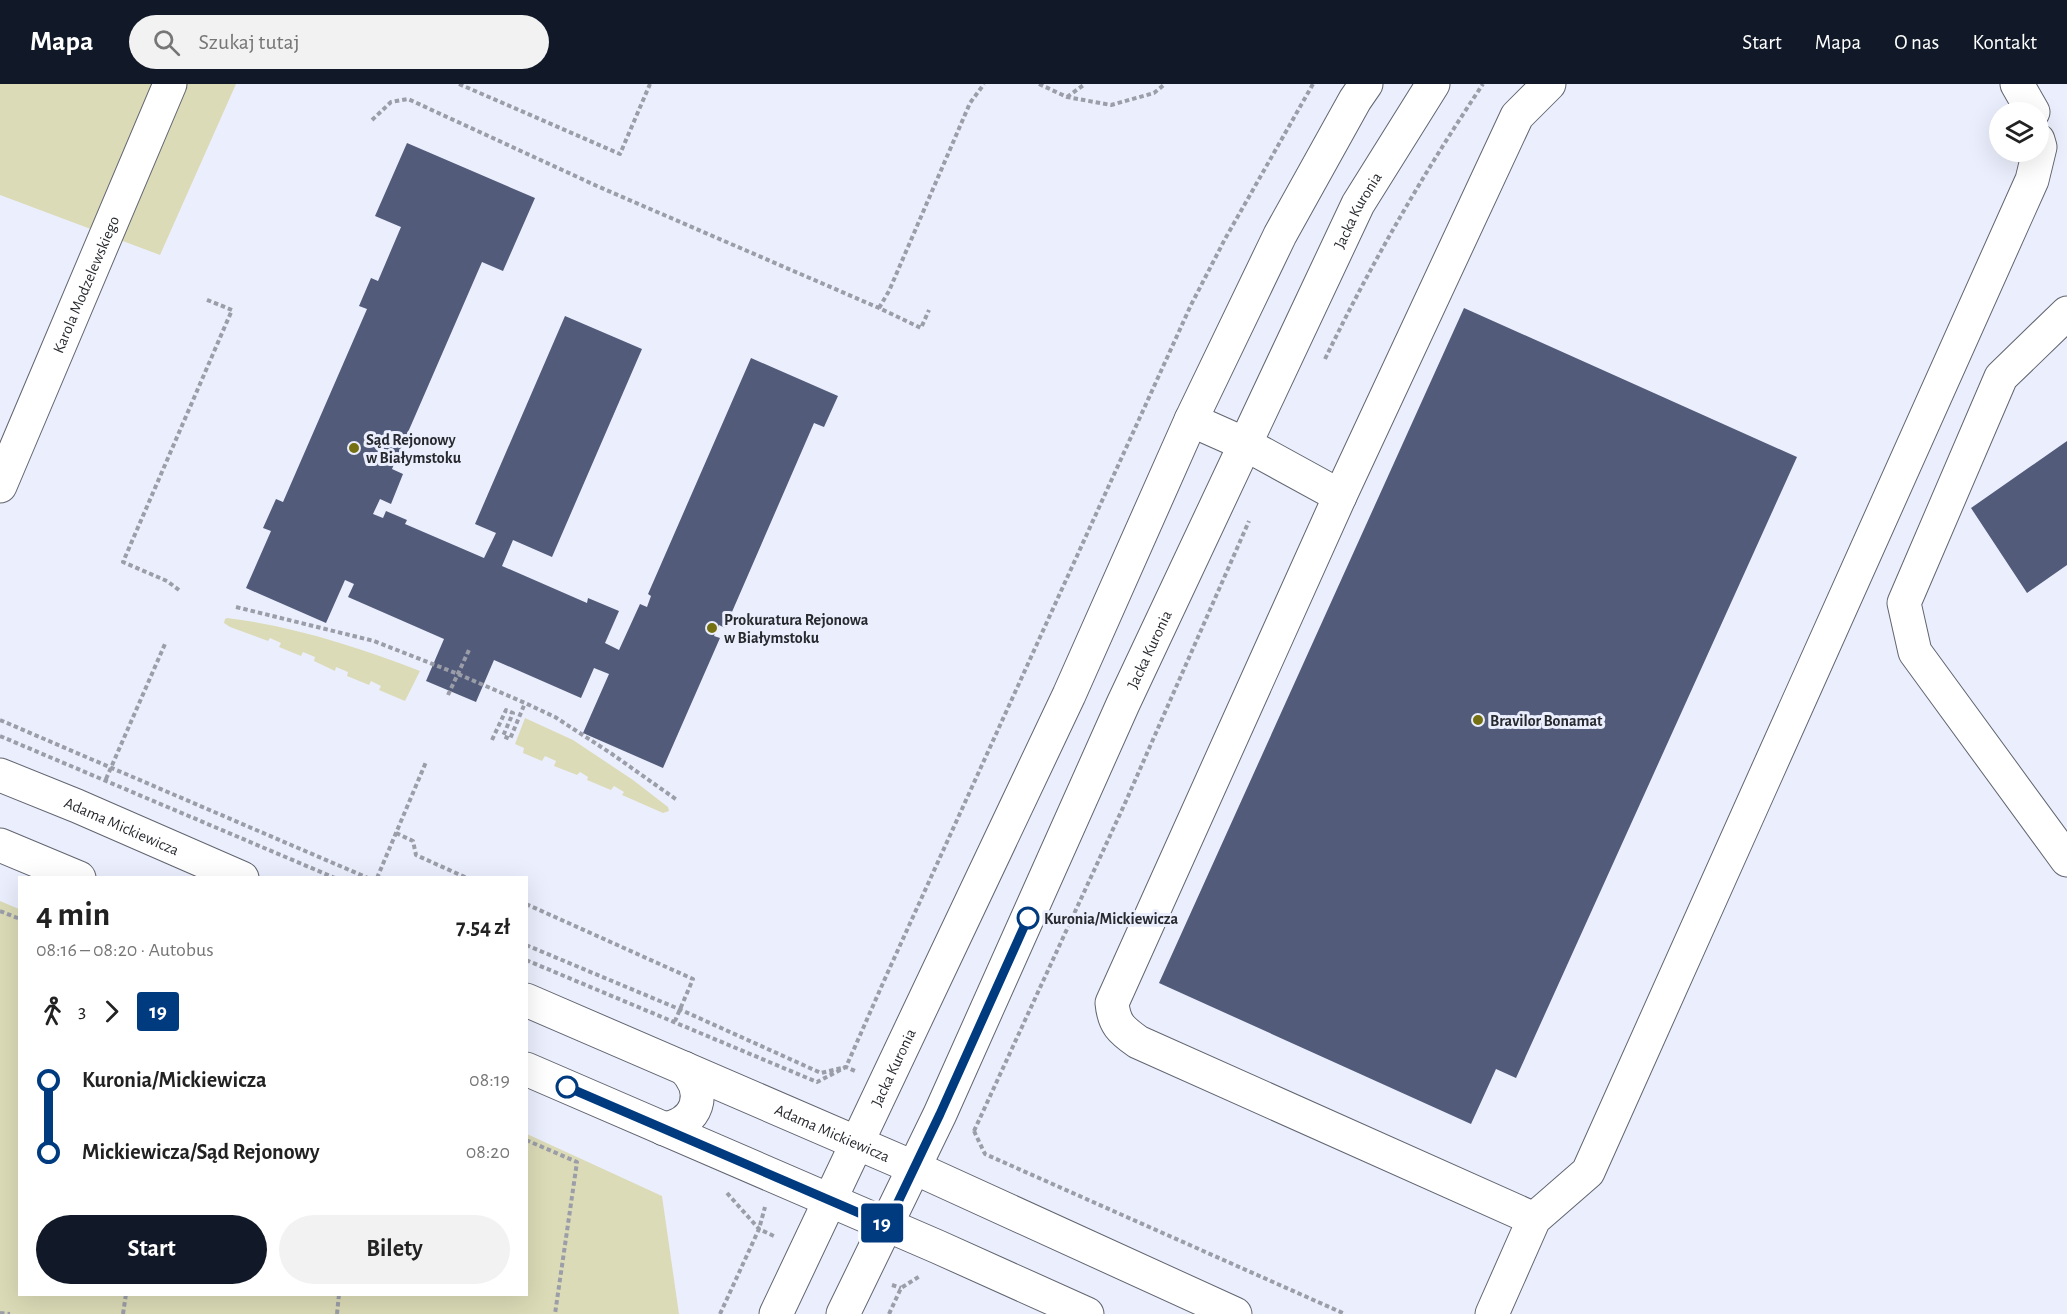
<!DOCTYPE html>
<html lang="pl">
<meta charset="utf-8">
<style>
body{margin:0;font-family:"Alegreya Sans",sans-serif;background:#f2f2f2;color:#222;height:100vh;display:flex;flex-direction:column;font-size:22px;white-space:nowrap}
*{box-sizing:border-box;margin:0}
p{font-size:20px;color:#767676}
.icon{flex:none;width:33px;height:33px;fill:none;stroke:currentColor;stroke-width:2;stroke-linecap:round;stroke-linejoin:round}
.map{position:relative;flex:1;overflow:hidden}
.panel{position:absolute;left:18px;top:792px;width:510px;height:420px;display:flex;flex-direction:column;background:#fff;border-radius:0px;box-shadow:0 6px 24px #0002}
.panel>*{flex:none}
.badge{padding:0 12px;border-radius:4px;font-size:21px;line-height:39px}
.controls{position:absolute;left:1989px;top:18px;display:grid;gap:12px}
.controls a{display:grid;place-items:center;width:60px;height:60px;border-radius:50%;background:#fff;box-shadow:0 6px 24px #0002;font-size:30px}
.map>.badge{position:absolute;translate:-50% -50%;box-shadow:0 0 0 3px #fff}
.legs{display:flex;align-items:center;gap:9px;height:66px;padding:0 18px;font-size:20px}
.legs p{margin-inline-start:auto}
.summary{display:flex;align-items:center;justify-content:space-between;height:102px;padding:0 18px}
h1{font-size:33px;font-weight:700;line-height:45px}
.cta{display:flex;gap:12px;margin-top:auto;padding:12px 18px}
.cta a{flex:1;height:69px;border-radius:36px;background:#111827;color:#fff;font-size:24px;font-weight:700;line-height:69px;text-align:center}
.cta a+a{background:#f2f2f2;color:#222}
ul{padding:0 18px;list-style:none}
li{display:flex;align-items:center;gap:21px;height:72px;font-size:22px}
li i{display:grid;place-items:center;width:9px;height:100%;margin:0 8px;background:currentColor}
li i::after{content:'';width:15px;height:15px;margin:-8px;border:4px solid;border-radius:50%;background:#fff}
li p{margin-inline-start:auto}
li:first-child i{background:linear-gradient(#0000 50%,currentColor 0)}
li:last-child i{background:linear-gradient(currentColor 50%,#0000 0)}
header{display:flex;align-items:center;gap:36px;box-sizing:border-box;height:84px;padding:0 30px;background:#111827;color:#fff}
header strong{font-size:28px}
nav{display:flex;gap:33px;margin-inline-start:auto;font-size:21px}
.search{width:420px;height:54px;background:#f2f2f2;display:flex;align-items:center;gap:15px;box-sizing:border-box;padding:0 21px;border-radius:33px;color:#767676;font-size:22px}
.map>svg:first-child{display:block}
</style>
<header>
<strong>Mapa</strong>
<div class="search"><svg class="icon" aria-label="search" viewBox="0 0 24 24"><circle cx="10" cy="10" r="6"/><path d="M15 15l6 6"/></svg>Szukaj tutaj</div>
<nav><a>Start</a><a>Mapa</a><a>O nas</a><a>Kontakt</a></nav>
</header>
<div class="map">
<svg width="2067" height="1230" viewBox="0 0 2067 1230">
<rect width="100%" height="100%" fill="#ebeffd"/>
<path fill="#dcdbb7" d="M0 0H236L160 171 0 111Z
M227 534C293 542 358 563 420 587L405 617 379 606 381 602 371 597 369 601 347 592 348 588 336 583 335 587 314 577 315 573 303 568 301 572 279 563 281 559 270 554 268 557 230 543 224 539 225 535Z
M525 634 573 656 633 696 668 723 669 727 663 729 622 711 624 708 614 702 611 706 587 696 588 693 580 688 577 691 554 682 556 677 545 672 542 677 523 669 524 664 515 660Z
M0 817 19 825 20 1210H526L527 1050 662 1112 679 1230H0Z"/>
<path fill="#525b7a" d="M407 59 535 114 503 187 482 178 392 385 403 390 391 420 380 415 373 430 383 434 386 427 407 436 405 440 484 474 496 449 475 440 565 232 642 265 552 473 513 456 502 482 587 519 588 514 619 527 605 559 619 566 640 520 647 523 651 512 648 510 751 274 838 312 824 343 814 339 725 544 719 541 714 552 720 554 663 684 583 649 609 590 594 584 581 614 494 576 476 618 426 597 444 555 348 513 354 500 345 496 326 539 246 504 271 447 263 444 276 415 283 418 367 225 359 222 371 194 378 197 401 143 375 132Z
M1464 224 1797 373 1516 994 1496 985 1471 1040 1159 899Z
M2067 357V481L2027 509 1971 424Z"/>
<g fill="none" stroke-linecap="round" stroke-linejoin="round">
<defs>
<g id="minor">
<path d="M2017 0 2033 28"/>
<path d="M2067 229 2001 293 1904 519 1915 568 2067 776"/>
<path d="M1245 360 1340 412"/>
<path id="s1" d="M0 402 170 0"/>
<path id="s2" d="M0 691 77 722 242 794"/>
<path d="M0 761 79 794"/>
<path id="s3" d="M526 916 915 1084 1235 1230"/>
<path d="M526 985 938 1163 1087 1230"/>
<path d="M664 1045C698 1039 708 1009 684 984"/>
<path d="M1534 1135 1138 958C1121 946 1114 940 1112 919L1340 412 1517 32 1549 0"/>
<path d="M1492 1230 1534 1135 1588 1088 2032 96 2040 63 2038 56"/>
</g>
<g id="major">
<path d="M1191 336 1245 360"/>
<path id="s4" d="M776 1230 1069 611 1191 336 1280 151 1355 16 1366 0"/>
<path id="s5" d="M843 1230 940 1030 1123 620 1358 120 1433 0"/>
</g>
</defs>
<use href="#minor" stroke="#616570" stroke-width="35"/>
<use href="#major" stroke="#616570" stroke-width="35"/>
<path stroke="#9b9ea8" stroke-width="4" stroke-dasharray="4.5 3" stroke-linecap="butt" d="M459 0 620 70 650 0
M1039 0 1067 13 1111 21 1154 9 1165 0
M1067 13 1085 0
M372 36 391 18 408 15 597 102 879 224 921 244 929 226
M879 224 889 207 970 19 984 0
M1325 275C1371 180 1424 88 1483 0
M179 506 167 497 123 478 232 226 205 215
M236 523 374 557 458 590 525 619 555 633 612 670 677 716
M448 611 469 566
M0 636 368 794
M0 652 335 794
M492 656 506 626 513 629 503 652 510 655 525 619
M106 695 165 560
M396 749 413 757 416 771 467 794
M377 794 426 678
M526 820 693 895 675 937
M0 827 20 835
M526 861 679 925 821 989 846 983 855 987
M526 876 817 998 846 983 887 890 1191 221 1225 155 1313 0
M974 1047 1126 717 1249 437
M974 1047 985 1070 1345 1230
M526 1056 577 1078 555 1230
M727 1109 759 1145 776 1153
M892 1201 901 1204
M0 1229 10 1230
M123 1230 126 1210
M337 1230 339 1210
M720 1230 759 1145 765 1123
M889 1230 901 1204 920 1192"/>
<use href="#minor" stroke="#fff" stroke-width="33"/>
<use href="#major" stroke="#fff" stroke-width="33"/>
</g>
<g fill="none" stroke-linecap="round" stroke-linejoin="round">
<defs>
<path id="line-1" d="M567 1003 887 1141 940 1030 1028 834"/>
</defs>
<use href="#line-1" stroke="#fff" stroke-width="14"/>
<use href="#line-1" stroke="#003b80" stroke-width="9"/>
</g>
<g fill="#757011" stroke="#ebeffd" stroke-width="2">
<circle cx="354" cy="364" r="6"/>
<circle cx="712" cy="544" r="6"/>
<circle cx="1478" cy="636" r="6"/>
</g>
<g fill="#fff" stroke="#003b80" stroke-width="3">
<circle cx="1028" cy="834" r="10"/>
<circle cx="567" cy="1003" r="10"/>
</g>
<g text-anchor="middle" stroke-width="6" stroke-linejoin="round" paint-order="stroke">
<g font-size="16" fill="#282a2f" stroke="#ebeffd">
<text dy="6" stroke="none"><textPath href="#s5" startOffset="1218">Jacka Kuronia</textPath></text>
<text dy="6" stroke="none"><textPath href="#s1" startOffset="219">Karola Modzelewskiego</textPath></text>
<text dy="6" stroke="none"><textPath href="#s5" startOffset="732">Jacka Kuronia</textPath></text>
<text dy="6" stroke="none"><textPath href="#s2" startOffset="132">Adama Mickiewicza</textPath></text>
<text dy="6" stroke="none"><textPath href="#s4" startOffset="273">Jacka Kuronia</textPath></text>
<text dy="6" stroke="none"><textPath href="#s3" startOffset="334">Adama Mickiewicza</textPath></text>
</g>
<g font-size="16" font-weight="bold" fill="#282a2f" stroke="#ebeffd" text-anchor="start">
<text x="366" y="361">Sąd Rejonowy<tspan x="366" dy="18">w Białymstoku</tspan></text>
<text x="724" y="541">Prokuratura Rejonowa<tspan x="724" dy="18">w Białymstoku</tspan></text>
<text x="1490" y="642">Bravilor Bonamat</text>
</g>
<g font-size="16" font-weight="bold" fill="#282a2f" stroke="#ebeffd" text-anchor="start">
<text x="1044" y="840">Kuronia/Mickiewicza</text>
</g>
</g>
</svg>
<div class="controls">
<a><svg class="icon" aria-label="layers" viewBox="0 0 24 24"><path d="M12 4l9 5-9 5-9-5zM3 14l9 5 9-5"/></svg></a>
</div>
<b class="badge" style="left:882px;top:1139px;background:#003b80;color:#fff">19</b>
<section class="panel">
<div class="summary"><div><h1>4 min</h1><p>08:16 – 08:20 · Autobus</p></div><b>7.54 zł</b></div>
<div class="legs"><svg class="icon" aria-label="walk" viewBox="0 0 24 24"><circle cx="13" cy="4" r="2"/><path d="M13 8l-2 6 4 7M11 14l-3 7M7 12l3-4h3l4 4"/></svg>3<svg class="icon" aria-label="forward" viewBox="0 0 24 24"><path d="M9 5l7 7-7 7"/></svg><b class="badge" style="background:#003b80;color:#fff">19</b></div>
<ul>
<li><i style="color:#003b80"></i><b>Kuronia/Mickiewicza</b><p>08:19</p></li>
<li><i style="color:#003b80"></i><b>Mickiewicza/Sąd Rejonowy</b><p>08:20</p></li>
</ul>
<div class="cta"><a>Start</a><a>Bilety</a></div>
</section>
</div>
